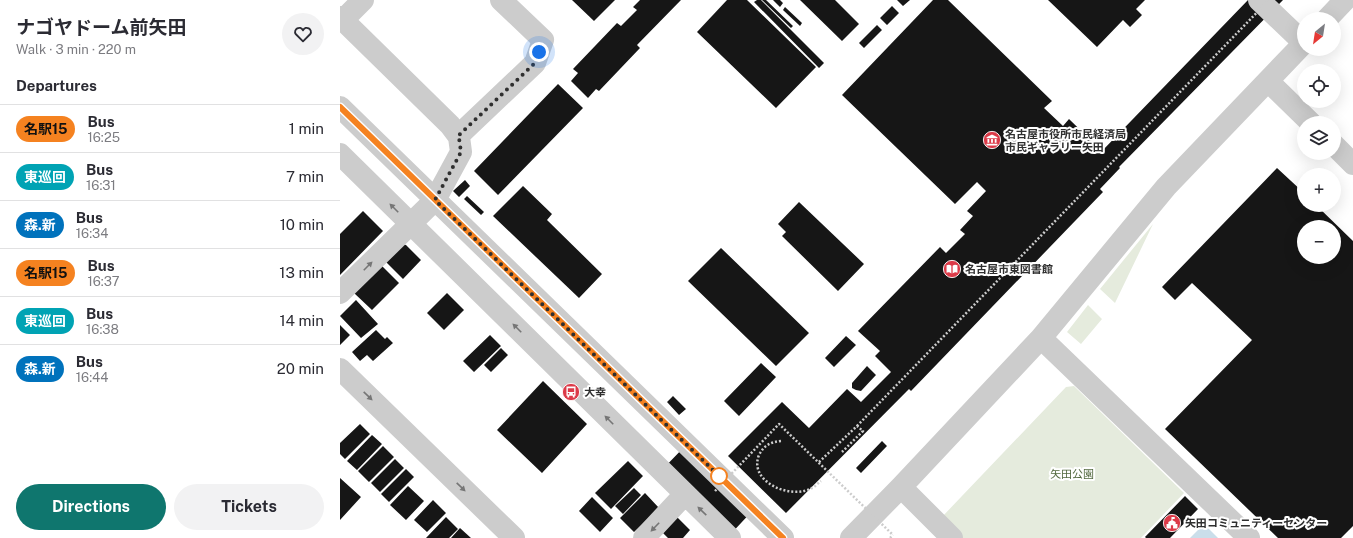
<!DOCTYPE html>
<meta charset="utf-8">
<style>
body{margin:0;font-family:"Public Sans","Noto Sans JP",sans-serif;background:#f2f2f3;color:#2b2b33;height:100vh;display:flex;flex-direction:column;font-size:15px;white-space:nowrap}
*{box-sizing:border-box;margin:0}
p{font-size:13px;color:#7c7c81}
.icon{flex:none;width:22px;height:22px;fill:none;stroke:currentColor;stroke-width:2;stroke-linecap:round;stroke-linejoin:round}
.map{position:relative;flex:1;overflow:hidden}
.side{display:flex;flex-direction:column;background:#fff;width:340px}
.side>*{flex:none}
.badge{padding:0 8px;border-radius:13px;font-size:14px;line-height:26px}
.needle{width:26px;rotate:210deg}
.fabs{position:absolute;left:957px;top:12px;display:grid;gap:8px}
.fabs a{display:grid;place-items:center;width:44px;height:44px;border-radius:50%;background:#fff;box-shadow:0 4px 16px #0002;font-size:20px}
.you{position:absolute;width:20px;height:20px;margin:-10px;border:3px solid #fff;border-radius:50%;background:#1a73e8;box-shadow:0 0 0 6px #1a73e833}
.map>.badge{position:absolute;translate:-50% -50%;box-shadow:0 0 0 2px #fff}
h2{padding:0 16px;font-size:15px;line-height:36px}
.round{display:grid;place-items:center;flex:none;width:42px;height:42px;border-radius:21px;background:#f2f2f3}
.headline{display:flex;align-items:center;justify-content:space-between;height:68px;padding:0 16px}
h1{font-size:19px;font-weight:700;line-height:30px}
.button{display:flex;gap:8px;margin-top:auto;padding:8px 16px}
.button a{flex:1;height:46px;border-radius:24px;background:#0f766e;color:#fff;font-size:16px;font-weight:700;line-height:46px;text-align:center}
.button a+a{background:#f2f2f3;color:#2b2b33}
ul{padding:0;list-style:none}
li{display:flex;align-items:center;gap:12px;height:48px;padding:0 16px;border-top:1px solid #e1e1e2}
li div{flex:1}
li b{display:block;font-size:15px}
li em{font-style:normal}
li .badge{min-width:44px;font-weight:700;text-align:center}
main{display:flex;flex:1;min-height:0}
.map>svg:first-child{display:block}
</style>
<main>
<section class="side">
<div class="headline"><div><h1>ナゴヤドーム前矢田</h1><p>Walk · 3 min · 220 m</p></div><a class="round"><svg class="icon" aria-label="heart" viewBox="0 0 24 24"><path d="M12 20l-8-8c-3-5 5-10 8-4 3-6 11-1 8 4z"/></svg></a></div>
<h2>Departures</h2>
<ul>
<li><span class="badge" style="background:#f58220;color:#111">名駅15</span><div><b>Bus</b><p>16:25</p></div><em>1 min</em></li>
<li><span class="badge" style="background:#00a3b4;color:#fff">東巡回</span><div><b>Bus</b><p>16:31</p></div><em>7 min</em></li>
<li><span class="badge" style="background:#0072bc;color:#fff">森.新</span><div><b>Bus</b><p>16:34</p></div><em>10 min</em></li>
<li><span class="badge" style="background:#f58220;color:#111">名駅15</span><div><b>Bus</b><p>16:37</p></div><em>13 min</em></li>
<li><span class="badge" style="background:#00a3b4;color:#fff">東巡回</span><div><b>Bus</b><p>16:38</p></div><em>14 min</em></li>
<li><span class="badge" style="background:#0072bc;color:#fff">森.新</span><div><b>Bus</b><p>16:44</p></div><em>20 min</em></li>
</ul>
<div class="button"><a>Directions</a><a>Tickets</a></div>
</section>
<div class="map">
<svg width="1013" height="538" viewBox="0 0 1013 538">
<rect width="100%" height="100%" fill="#fff"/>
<path fill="#e5ebdd" d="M813 224 775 303 760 289Z
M748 305 762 319 741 344 727 332Z
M734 386 844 493 801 538H621L601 518 726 387Z"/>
<path fill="#cadeea" d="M864 524 878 538H850Z"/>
<path fill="#161616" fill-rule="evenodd" d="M232 0H275L254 21Z
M300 0H341L297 45 300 48 259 91 256 89 248 98 231 81 238 73 233 69 277 23 281 26 297 10 293 7Z
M387 0H407L476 67 436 108 357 32Z
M417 0H421L484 63 479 68 414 2Z
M422 0H426L453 26 451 28Z
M433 0H440L443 3 440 7Z
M460 0H495L519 24 502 41Z
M557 0H570L563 6Z
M593 0H608L712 101 704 108 723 126 729 119 762 151 908 0H943L779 167 780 168 760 189 763 192 571 391 569 389 446 513 388 456 442 402 469 428 507 389 521 402 551 372 535 356 540 351 518 331 600 247 606 253 625 234 620 230 633 216 627 211 646 191 637 182 615 204 502 95Z
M708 0H805L796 9 802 15 790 27 783 20 757 47Z
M552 6 559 13 547 25 540 18Z
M445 7 462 23 460 26 443 10Z
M537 25 542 30 524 48 519 43Z
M218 84 243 108 158 195 134 171Z
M937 168 964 193V205H976L1013 241V526L1001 538H938L825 429 912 340 852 283 835 300 822 287ZM964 227H994V257H964Z
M125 180 130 186 119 197 113 191Z
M183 186 212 214 207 220 262 274 239 298 153 216Z
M127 196 144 212 141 215 124 199Z
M459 202 524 264 498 291 442 236 446 232 438 224Z
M23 211 43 231 0 275V234Z
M58 243 66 245 81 260 63 279 43 259Z
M381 248 469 333 436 366 348 281Z
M41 265 59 283 32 310 14 293Z
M107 293 124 310 104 330 87 313Z
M16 300 38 324 21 338 0 316Z
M0 325 10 335 0 345Z
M36 330 45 339 47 337 53 343 33 361 27 355 20 361 12 352Z
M150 335 161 346 134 372 123 361Z
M506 336 516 345 494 367 485 358Z
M161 348 168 355 151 372 144 365Z
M421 363 436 377 399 416 384 401Z
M527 366 536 375 521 391 516 390 512 388V383Z
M203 381 247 424 202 473 157 430Z
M333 396 346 409 339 415 327 402Z
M20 424 30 434 5 459 0 454V443Z
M32 435 42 444 17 470 7 461Z
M542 441 547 446 521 473 516 468Z
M347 444 415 508 387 538 319 473Z
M43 446 54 457 29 482 18 471Z
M55 459 64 468 40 492 31 483Z
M288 461 303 476 271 509 255 493Z
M66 469 74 477 49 502 41 494Z
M0 478 21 497 0 520Z
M68 486 84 501 66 520 50 505Z
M294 488 301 495 283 514 275 506Z
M305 493 319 508 294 532 280 518Z
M845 496 858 509 830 538H806L805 537Z
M252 497 273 518 260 532 239 511Z
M93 500 106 513 87 532 74 520Z
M106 517 118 529 109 538H86Z
M337 517 350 530 343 538H328L323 533Z
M120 528 131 538H111Z"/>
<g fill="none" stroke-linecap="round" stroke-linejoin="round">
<path stroke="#ccc" stroke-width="2.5" stroke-dasharray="2 2" stroke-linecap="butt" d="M441 441C431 442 424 445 419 455 408 482 451 500 472 488 475 487 478 483 481 481
M479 462 517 426 523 431 502 452
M550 538 553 535"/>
<path stroke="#ccc" stroke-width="22" d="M919 0 964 43
M0 17 110 125 119 137 121 152 95 200 0 293
M987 19 1005 0
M3 20 23 0
M928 81 971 123
M0 107 443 538
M118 136 195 63 203 40 161 0
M994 145 1013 164
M0 154 390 538
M701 338 909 538
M0 369 174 538
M561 487 612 538
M304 538 345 494
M511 538 561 487 701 338 826 187 964 43"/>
<path stroke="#ccc" stroke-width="2.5" stroke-dasharray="2 2" stroke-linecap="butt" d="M517 426 929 0
M375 491 439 424 553 535"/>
</g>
<defs><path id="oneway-solid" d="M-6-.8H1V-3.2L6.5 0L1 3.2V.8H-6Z"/></defs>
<g fill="#767676">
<use href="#oneway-solid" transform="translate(54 208) rotate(-135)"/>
<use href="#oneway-solid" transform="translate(28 266) rotate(-45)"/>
<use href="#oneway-solid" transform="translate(177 328) rotate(-135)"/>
<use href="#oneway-solid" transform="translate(28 396) rotate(44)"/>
<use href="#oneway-solid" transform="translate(269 420) rotate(-135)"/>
<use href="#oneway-solid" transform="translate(121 487) rotate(44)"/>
<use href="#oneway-solid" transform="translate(362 511) rotate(-136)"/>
<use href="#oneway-solid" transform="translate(315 527) rotate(134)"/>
</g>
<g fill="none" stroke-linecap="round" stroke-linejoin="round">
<defs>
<path id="line" d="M0 107 443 538"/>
</defs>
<use href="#line" stroke="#fff" stroke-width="9"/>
<use href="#line" stroke="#f58220" stroke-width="6"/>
<path stroke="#2f2f2f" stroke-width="4" stroke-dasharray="0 7.2" d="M199 52 195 63 118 136 119 138 121 152 95 200 379 476"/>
</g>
<defs>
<symbol id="museum-disc" viewBox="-11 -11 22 22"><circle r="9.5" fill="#dc3a48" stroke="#fff"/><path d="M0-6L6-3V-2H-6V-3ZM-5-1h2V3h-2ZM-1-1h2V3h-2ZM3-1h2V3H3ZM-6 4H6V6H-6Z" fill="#fff"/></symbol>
<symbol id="library-disc" viewBox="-11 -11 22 22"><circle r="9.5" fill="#dc3a48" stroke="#fff"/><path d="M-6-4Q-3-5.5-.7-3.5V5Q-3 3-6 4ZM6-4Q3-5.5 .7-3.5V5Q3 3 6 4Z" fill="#fff"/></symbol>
<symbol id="bus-disc" viewBox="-11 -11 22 22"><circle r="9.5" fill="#dc3a48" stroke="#fff"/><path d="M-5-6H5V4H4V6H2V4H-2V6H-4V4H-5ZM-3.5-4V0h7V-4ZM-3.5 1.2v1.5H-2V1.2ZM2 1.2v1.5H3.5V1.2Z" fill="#fff"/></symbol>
<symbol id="civic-disc" viewBox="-11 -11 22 22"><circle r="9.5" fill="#dc3a48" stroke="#fff"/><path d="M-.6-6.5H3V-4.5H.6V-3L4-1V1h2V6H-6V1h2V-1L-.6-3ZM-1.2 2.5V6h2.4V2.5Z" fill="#fff"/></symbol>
</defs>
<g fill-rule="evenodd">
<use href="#museum-disc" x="642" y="130" width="20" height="20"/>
<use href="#library-disc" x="602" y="259" width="20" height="20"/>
<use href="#bus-disc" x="221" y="382" width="20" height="20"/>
<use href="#civic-disc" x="822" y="513" width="20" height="20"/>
</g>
<circle fill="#fff" stroke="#f58220" stroke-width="2" cx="379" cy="476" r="8"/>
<g text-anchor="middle" stroke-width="4" stroke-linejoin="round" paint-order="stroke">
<g font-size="11" font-weight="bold" fill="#2f2f2f" stroke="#fff" text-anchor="start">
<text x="665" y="138">名古屋市役所市民経済局<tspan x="665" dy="13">市民ギャラリー矢田</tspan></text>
<text x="625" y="273">名古屋市東図書館</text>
<text x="244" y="396">大幸</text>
<text x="845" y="527">矢田コミュニティーセンター</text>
</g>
<g font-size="11" fill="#52683e" stroke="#fff">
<text x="732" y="478">矢田公園</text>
</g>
</g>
</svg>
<div class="fabs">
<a><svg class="needle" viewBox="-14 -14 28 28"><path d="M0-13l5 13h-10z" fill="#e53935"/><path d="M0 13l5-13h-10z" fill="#7c7c81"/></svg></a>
<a><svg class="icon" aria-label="locate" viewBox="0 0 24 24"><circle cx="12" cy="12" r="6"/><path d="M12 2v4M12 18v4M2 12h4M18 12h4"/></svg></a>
<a><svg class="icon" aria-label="layers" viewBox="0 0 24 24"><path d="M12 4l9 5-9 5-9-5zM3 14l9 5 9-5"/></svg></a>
<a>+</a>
<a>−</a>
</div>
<div class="you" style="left:199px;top:52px"></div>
</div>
</main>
